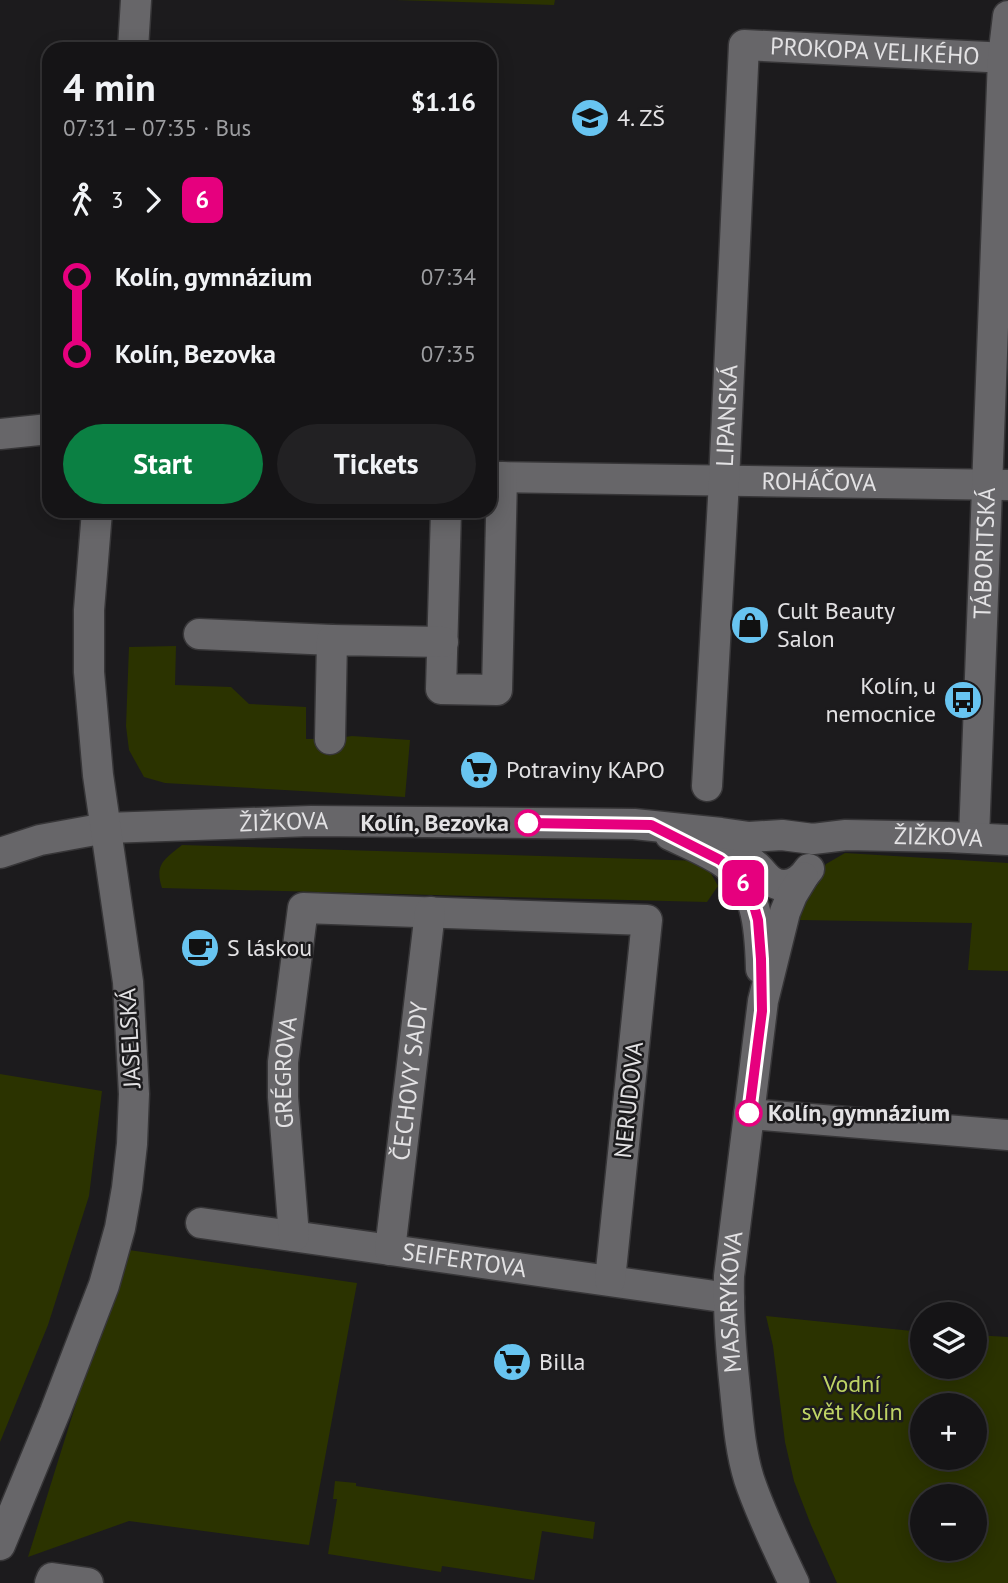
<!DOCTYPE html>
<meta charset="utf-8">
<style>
body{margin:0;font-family:"PT Sans",sans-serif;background:#222123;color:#f1f3f6;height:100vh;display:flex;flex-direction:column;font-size:26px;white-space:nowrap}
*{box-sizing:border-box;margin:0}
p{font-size:23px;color:#9d9ea1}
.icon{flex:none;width:38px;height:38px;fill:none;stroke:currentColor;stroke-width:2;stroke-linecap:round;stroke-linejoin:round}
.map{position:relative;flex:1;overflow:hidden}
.panel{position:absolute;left:42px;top:42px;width:455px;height:476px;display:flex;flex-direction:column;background:#151416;border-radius:21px;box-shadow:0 4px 18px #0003,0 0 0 2px #343335}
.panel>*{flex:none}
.badge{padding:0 14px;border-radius:10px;font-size:24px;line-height:46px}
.buttons{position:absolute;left:910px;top:1302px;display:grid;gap:14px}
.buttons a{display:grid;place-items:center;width:77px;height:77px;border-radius:50%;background:#151416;box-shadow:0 4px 18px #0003,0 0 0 2px #343335;font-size:35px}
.map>.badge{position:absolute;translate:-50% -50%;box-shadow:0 0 0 4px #fff}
.legs{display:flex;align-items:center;gap:10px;height:77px;padding:0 21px;font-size:23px}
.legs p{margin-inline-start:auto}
.overview{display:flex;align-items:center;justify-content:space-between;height:119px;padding:0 21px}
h1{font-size:38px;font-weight:600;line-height:52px}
.button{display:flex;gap:14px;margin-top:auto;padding:14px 21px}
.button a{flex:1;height:80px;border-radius:42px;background:#0b8043;color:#fff;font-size:28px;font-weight:600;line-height:80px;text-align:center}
.button a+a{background:#222123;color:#f1f3f6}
ul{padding:0 21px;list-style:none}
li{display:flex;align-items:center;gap:24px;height:77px;font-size:26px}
li i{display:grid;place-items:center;width:10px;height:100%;margin:0 9px;background:currentColor}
li i::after{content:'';width:18px;height:18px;margin:-9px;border:5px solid;border-radius:50%;background:#151416}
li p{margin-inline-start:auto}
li:first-child i{background:linear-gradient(#0000 50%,currentColor 0)}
li:last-child i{background:linear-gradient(currentColor 50%,#0000 0)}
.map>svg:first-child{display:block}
</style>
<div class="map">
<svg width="1008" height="1583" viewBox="0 0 1008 1583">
<rect width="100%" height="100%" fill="#1c1b1d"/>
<path fill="#2b3300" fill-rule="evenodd" d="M395 0H555L554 5Z
M176 646 175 685 231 687 249 704 306 707V739H330L352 736 410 740 405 797 165 783 144 777 129 750 126 726 129 647Z
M182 845 704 861 718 886 707 902 162 888C154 864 165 859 182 845Z
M845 853 1008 863V971L968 970 972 923 800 920 803 900 826 864Z
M0 1074 102 1091 89 1196 48 1325 0 1442Z
M129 1250 357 1283 309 1545 129 1521 28 1557 105 1311Z
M766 1316 922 1332V1367H975V1335L1008 1337V1583H837L811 1525 794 1481 785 1442 773 1346ZM922 1405H975V1458H922ZM922 1496H975V1549H922Z
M335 1481 356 1483V1486L595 1522 593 1539 542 1531 534 1580 442 1566 441 1572 328 1554 337 1499H333Z"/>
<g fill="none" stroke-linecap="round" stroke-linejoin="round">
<defs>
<g id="minor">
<path d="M133 49 136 0"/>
<path d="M0 434 49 429"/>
<path id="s1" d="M490 477 1008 485"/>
<path d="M446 511 441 689 497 690 502 477"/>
<path d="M199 634 332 640"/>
<path d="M330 739 332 640 443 642"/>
<path id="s2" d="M707 786 724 481 744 45 1008 58"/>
<path d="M670 835C687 843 704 850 720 860 758 884 760 929 761 969"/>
<path id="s3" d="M974 838 1003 58 1008 16"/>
<path d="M728 846C738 852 747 858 756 866 761 870 765 877 771 881 786 891 800 882 809 869"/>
<path id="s4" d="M0 853 40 840 106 828 311 821 634 824 721 833 749 837 782 835 813 839 846 835 948 837 1008 840"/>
<path d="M749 1114 1008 1135"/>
<path id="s5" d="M201 1223 729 1298"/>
<path id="s6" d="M294 1236 283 1097V1062L303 908 647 920 610 1280"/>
<path id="s7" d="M390 1250 430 912"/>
<path d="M0 1545 55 1412 104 1285 120 1228 127 1188 132 1144 134 1094 128 982 98 775 89 672V610L97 511"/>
<path d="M50 1583 52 1578 88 1583"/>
<path id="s8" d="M794 1583C778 1549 761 1515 749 1479 740 1450 738 1419 735 1389 731 1351 728 1313 729 1276L763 1001 785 912 792 895 803 877"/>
</g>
</defs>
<use href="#minor" stroke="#373638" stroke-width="33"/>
<use href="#minor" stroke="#676669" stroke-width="30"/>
</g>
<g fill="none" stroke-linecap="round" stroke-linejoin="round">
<defs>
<path id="line-1" d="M528 823 651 825 720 860 738 875 754 906 758 920 761 959 762 1011 749 1113"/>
</defs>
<use href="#line-1" stroke="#fff" stroke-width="16"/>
<use href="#line-1" stroke="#e6007e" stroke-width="10"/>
</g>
<defs>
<symbol id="school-disc" viewBox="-11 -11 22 22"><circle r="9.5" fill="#68c4f0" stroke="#1c1b1d"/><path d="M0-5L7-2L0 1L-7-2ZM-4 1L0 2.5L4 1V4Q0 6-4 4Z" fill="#111"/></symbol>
<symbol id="shop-disc" viewBox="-11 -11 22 22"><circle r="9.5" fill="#68c4f0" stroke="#1c1b1d"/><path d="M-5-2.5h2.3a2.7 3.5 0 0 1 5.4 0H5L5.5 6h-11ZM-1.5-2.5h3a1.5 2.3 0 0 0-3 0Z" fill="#111"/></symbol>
<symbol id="bus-disc" viewBox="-11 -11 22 22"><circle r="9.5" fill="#68c4f0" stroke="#1c1b1d"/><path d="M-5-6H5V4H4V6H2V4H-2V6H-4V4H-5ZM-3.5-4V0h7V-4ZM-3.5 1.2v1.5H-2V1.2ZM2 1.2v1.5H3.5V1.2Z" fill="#111"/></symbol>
<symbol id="supermarket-disc" viewBox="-11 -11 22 22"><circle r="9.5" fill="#68c4f0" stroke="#1c1b1d"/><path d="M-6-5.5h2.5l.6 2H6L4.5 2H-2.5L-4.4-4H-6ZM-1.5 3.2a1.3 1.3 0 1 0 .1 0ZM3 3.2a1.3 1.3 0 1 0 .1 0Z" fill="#111"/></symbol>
<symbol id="cafe-disc" viewBox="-11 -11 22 22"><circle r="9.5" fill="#68c4f0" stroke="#1c1b1d"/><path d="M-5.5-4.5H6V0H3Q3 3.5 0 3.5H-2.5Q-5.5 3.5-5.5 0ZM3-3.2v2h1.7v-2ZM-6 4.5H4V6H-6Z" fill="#111"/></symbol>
</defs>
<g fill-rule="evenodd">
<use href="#school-disc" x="568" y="96" width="44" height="44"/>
<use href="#shop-disc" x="728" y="603" width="44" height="44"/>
<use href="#bus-disc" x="941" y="678" width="44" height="44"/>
<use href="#supermarket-disc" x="457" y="748" width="44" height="44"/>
<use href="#cafe-disc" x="178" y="926" width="44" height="44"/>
<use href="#supermarket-disc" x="490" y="1340" width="44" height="44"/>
</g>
<g fill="#fff" stroke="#e6007e" stroke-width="3.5">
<circle cx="528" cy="823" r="12"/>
<circle cx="749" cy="1113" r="12"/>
</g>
<g text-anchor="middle" stroke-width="5" stroke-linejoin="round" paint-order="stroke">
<g font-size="24" fill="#e3e2e4" stroke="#1c1b1d">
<text dy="8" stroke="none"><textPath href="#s2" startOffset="873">PROKOPA VELIKÉHO</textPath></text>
<text dy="8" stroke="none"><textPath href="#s2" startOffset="371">LIPANSKÁ</textPath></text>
<text dy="8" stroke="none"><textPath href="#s1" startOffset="329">ROHÁČOVA</textPath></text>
<text dy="8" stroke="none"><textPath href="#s3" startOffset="285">TÁBORITSKÁ</textPath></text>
<text dy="8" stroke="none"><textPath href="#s4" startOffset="287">ŽIŽKOVA</textPath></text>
<text dy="8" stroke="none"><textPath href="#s4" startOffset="943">ŽIŽKOVA</textPath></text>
<text transform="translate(130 1038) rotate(-93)" y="8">JASELSKÁ</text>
<text dy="8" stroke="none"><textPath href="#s6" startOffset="164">GRÉGROVA</textPath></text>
<text dy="8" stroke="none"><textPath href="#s7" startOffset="170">ČECHOVY SADY</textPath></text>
<text transform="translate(629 1100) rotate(-84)" y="8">NERUDOVA</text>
<text dy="8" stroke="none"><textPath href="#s5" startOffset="266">SEIFERTOVA</textPath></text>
<text dy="8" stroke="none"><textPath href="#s8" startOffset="292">MASARYKOVA</textPath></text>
</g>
<g font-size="24" fill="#e3e2e4" stroke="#1c1b1d" text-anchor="start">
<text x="617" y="126">4. ZŠ</text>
<text x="777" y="619">Cult Beauty<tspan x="777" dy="28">Salon</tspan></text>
<text x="936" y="694" text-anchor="end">Kolín, u<tspan x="936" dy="28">nemocnice</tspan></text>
<text x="506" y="778">Potraviny KAPO</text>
<text x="227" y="956">S láskou</text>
<text x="539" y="1370">Billa</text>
</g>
<g font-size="24" font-weight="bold" fill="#e3e2e4" stroke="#1c1b1d" text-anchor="end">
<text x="509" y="831">Kolín, Bezovka</text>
<text x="768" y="1121" text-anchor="start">Kolín, gymnázium</text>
</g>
<g font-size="24" fill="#bfd465" stroke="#1c1b1d">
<text x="852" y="1392">Vodní<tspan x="852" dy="28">svět Kolín</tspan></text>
</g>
</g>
</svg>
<div class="buttons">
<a><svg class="icon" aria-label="layers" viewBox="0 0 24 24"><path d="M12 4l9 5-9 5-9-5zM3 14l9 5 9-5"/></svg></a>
<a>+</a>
<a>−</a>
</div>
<b class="badge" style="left:743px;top:883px;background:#e6007e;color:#fff">6</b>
<section class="panel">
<div class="overview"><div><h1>4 min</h1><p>07:31 – 07:35 · Bus</p></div><b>$1.16</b></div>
<div class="legs"><svg class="icon" aria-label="walk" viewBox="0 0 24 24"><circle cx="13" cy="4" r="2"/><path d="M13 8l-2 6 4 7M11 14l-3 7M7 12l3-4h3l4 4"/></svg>3<svg class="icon" aria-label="forward" viewBox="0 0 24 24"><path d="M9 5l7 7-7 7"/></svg><b class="badge" style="background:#e6007e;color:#fff">6</b></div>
<ul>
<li><i style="color:#e6007e"></i><b>Kolín, gymnázium</b><p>07:34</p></li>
<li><i style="color:#e6007e"></i><b>Kolín, Bezovka</b><p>07:35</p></li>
</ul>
<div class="button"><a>Start</a><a>Tickets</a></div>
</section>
</div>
